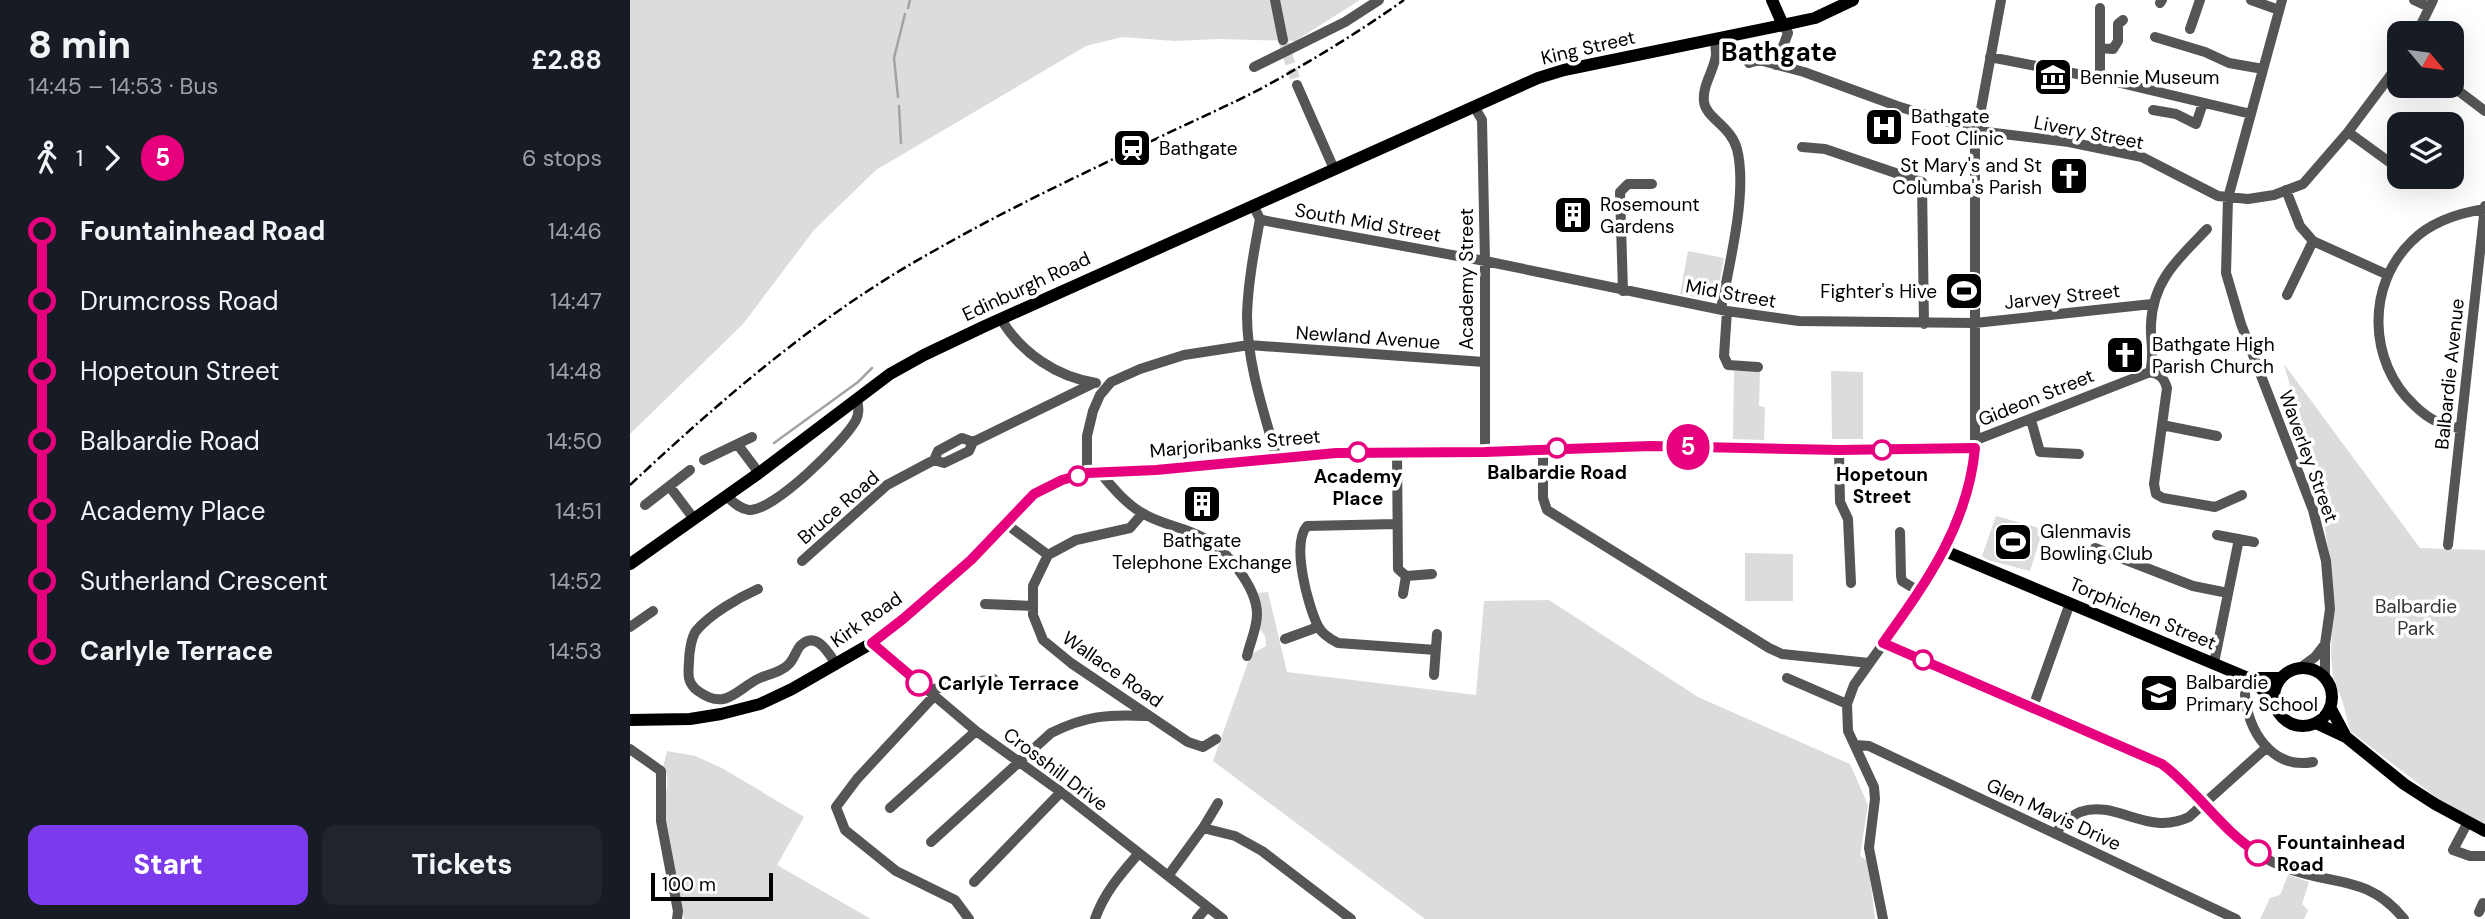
<!DOCTYPE html>
<meta charset="utf-8">
<style>
body{margin:0;font-family:"DM Sans",sans-serif;background:#20242c;color:#f1f3f6;height:100vh;display:flex;flex-direction:column;font-size:26px;white-space:nowrap}
*{box-sizing:border-box;margin:0}
p{font-size:23px;color:#9ea1a6}
.icon{flex:none;width:38px;height:38px;fill:none;stroke:currentColor;stroke-width:2;stroke-linecap:round;stroke-linejoin:round}
.map{position:relative;flex:1;overflow:hidden}
.drawer{display:flex;flex-direction:column;background:#171b24;width:630px}
.drawer>*{flex:none}
.badge{padding:0 14px;border-radius:23px;font-size:24px;line-height:46px}
.needle{width:46px;rotate:119deg}
.buttons{position:absolute;left:1757px;top:21px;display:grid;gap:14px}
.buttons a{display:grid;place-items:center;width:77px;height:77px;border-radius:14px;background:#171b24;box-shadow:0 7px 28px #0002;font-size:35px}
.scale{position:absolute;left:21px;bottom:18px;width:122px;box-sizing:border-box;padding-left:7px;border:4px solid #000;border-top:0;font-size:19px;line-height:24px;white-space:nowrap;color:#000;-webkit-text-stroke:5px #fff;paint-order:stroke}
.map>.badge{position:absolute;translate:-50% -50%;box-shadow:0 0 0 4px #fff}
.legs{display:flex;align-items:center;gap:10px;height:77px;padding:0 28px;font-size:23px}
.legs p{margin-inline-start:auto}
.overview{display:flex;align-items:center;justify-content:space-between;height:119px;padding:0 28px}
h1{font-size:38px;font-weight:800;line-height:52px}
.cta{display:flex;gap:14px;margin-top:auto;padding:14px 28px}
.cta a{flex:1;height:80px;border-radius:14px;background:#7c3aed;color:#fff;font-size:28px;font-weight:800;line-height:80px;text-align:center}
.cta a+a{background:#20242c;color:#f1f3f6}
ul{padding:0 28px;list-style:none}
li{display:flex;align-items:center;gap:24px;height:70px;font-size:26px}
li i{display:grid;place-items:center;width:10px;height:100%;margin:0 9px;background:currentColor}
li i::after{content:'';width:18px;height:18px;margin:-9px;border:5px solid;border-radius:50%;background:#171b24}
li p{margin-inline-start:auto}
li:first-child i{background:linear-gradient(#0000 50%,currentColor 0)}
li:last-child i{background:linear-gradient(currentColor 50%,#0000 0)}
main{display:flex;flex:1;min-height:0}
.map>svg:first-child{display:block}
</style>
<main>
<section class="drawer">
<div class="overview"><div><h1>8 min</h1><p>14:45 – 14:53 · Bus</p></div><b>£2.88</b></div>
<div class="legs"><svg class="icon" aria-label="walk" viewBox="0 0 24 24"><circle cx="13" cy="4" r="2"/><path d="M13 8l-2 6 4 7M11 14l-3 7M7 12l3-4h3l4 4"/></svg>1<svg class="icon" aria-label="forward" viewBox="0 0 24 24"><path d="M9 5l7 7-7 7"/></svg><b class="badge" style="background:#e6007e;color:#fff">5</b><p>6 stops</p></div>
<ul>
<li><i style="color:#e6007e"></i><b>Fountainhead Road</b><p>14:46</p></li>
<li><i style="color:#e6007e"></i><span>Drumcross Road</span><p>14:47</p></li>
<li><i style="color:#e6007e"></i><span>Hopetoun Street</span><p>14:48</p></li>
<li><i style="color:#e6007e"></i><span>Balbardie Road</span><p>14:50</p></li>
<li><i style="color:#e6007e"></i><span>Academy Place</span><p>14:51</p></li>
<li><i style="color:#e6007e"></i><span>Sutherland Crescent</span><p>14:52</p></li>
<li><i style="color:#e6007e"></i><b>Carlyle Terrace</b><p>14:53</p></li>
</ul>
<div class="cta"><a>Start</a><a>Tickets</a></div>
</section>
<div class="map">
<svg width="1855" height="919" viewBox="0 0 1855 919">
<rect width="100%" height="100%" fill="#fff"/>
<path fill="#dcdcdc" d="M0 0H730L665 41 590 39 545 41 492 37 456 46 246 170 184 230 113 324 0 434Z
M1058 251 1094 258 1086 301 1050 294Z
M1654 364 1790 548 1855 550V825L1807 798 1720 731 1713 703 1703 676 1701 656 1703 604 1700 561 1689 490Z
M1104 371H1130L1129 406 1135 407 1134 440 1103 439Z
M1201 371 1233 372V439H1202Z
M1366 516 1413 529 1400 571 1358 560 1352 556Z
M1115 553 1163 554V601H1115Z
M638 592 657 672 846 695 854 601 919 600 1068 697 1220 764 1238 805 1230 856 1238 861 1245 919H795L583 761 621 654 636 646 635 636 629 628 630 612 627 593Z
M37 751 65 756 92 768 174 817 147 865 241 919H54C47 883 37 846 34 809 33 793 43 782 33 767Z
M1658 875 1679 882 1672 904 1678 910 1674 919H1630L1640 898 1650 895Z"/>
<g fill="none" stroke-linecap="round" stroke-linejoin="round">
<path stroke="#a3a3a3" stroke-width="2.5" d="M278 8 280 0
M268 97 264 58 275 14
M269 106 271 143
M144 443 228 382 242 368"/>
<path stroke="#d9d9d9" stroke-width="10" stroke-dasharray="10 5" stroke-linecap="butt" d="M653 40 667 85"/>
<path stroke="#555" stroke-width="10" d="M645 0 653 40
M1621 0 1649 10
M1652 0 1598 198 1596 273 1611 324 1683 510 1696 561 1700 609 1695 644V676
M1784 0 1799 7
M1530 3 1532 0
M1470 8V79
M1560 29 1570 0
M1787 33 1803 0
M1525 37 1575 52 1599 63 1633 69
M1085 39C1085 44 1086 50 1086 55 1084 71 1072 85 1074 102 1076 118 1101 126 1107 149 1118 193 1099 264 1091 309
M1470 48 1483 49 1488 41V24L1493 20
M1360 57 1478 80 1621 114
M1119 63 1129 60 1174 72 1267 106 1348 131 1439 142 1512 157 1588 196 1618 199 1644 195 1673 184 1718 132 1769 64
M1146 65 1158 33 1153 25
M624 67 715 22 749 0
M667 85 704 169
M1822 86 1855 111
M845 108 852 120 855 261V451
M1523 110 1546 114 1566 124 1573 103
M1718 132 1762 164
M1172 147 1195 149 1292 182 1294 324
M1656 190 1670 226 1683 241 1758 275
M623 205 630 219 637 221 855 261 1097 311 1169 321 1345 323 1522 304
M630 219C624 251 618 283 617 315 617 364 634 412 647 459
M993 291 990 192 998 184H1022
M1657 295 1683 241
M1097 311 1094 356 1098 365 1128 367
M371 319C391 353 427 377 466 383
M1520 372C1530 374 1534 378 1537 388L1524 484 1526 494 1533 498 1585 507 1612 495
M1520 372C1525 354 1520 342 1521 324 1523 280 1548 259 1577 229
M1401 420 1410 452 1449 454
M1532 425 1587 436
M1831 428C1812 427 1797 418 1784 405 1738 362 1736 285 1782 241 1802 221 1829 213 1855 209
M1346 440 1520 372
M108 445 129 473
M1345 448V142L1371 0
M913 449V498L917 510 1139 648 1152 654 1239 663
M1209 450 1210 502 1218 519 1221 583
M767 451 768 569 776 576 802 574
M74 460 122 437
M304 460 308 451 332 438 343 442
M457 473V436L463 411 470 395 481 382 510 369 554 355 619 345 854 362
M471 474C483 488 497 505 514 514 532 525 555 527 574 538 597 550 627 588 627 614 627 629 620 642 617 656
M40 487 64 519
M96 496C103 502 110 509 119 510 143 512 215 441 226 420 230 412 228 406 227 399
M15 505 60 470
M375 523 418 555 403 586V615L413 640 441 663 558 742 573 747 586 739
M766 524 677 526C661 544 678 606 688 626 692 634 700 639 708 643L806 650
M1270 532 1271 576 1272 581 1290 592
M1587 535 1624 542
M1818 545 1855 206
M1465 548 1563 586 1598 593
M418 555 446 540 500 528 512 514
M172 561 257 485 304 460 314 463 339 451 343 442 464 383
M128 589C108 598 80 614 66 631 61 638 59 654 59 662 58 674 57 683 68 691 97 712 107 688 130 678 139 674 152 672 159 664 164 659 166 651 170 646 186 630 198 652 206 664
M773 594 776 576
M355 604 403 606
M0 627 23 611
M655 639 688 627
M242 643 346 731 431 792 593 919
M1253 643 1532 764C1574 795 1601 844 1649 865 1698 887 1736 872 1774 919
M1584 663 1609 539
M1670 668 1685 657 1695 644
M804 675 807 634
M1157 678 1217 704
M297 690 364 679
M1615 694C1617 730 1642 770 1683 762
M304 696 227 779 206 807 215 830 266 871 325 900 339 919
M1403 707 1440 603
M1226 745 1239 746 1606 919
M0 749 31 771V821L48 911 47 919
M260 808 346 731
M1838 822 1823 850 1840 856H1855
M573 828 605 836 632 851 721 919
M1425 833C1433 825 1440 816 1450 812 1487 799 1517 837 1559 817L1636 748
M301 842 421 733C455 716 478 714 516 716
M538 876 573 828 588 803
M344 882 431 792
M1849 912 1853 903 1855 904
M465 919C474 893 490 875 508 854
M567 919 577 907
M1253 919 1239 848 1245 799 1244 787 1218 731 1217 704 1224 685 1290 592 1315 551"/>
<path stroke="#000" stroke-width="12" d="M1142 0 1153 25
M0 564 129 473 260 374 294 355 355 326 908 78 934 70 1153 25 1185 18 1223 0
M1644 697a29 29 0 1 1 58 0a29 29 0 1 1-58 0Z
M1618 678H1651
M1700 707 1716 737
M0 720 60 719 91 714 130 704 162 689 242 643 273 619 341 560 404 494 432 479 457 473 526 470 706 453 855 451 1021 446 1209 450 1345 448 1337 491 1315 551 1618 678 1644 699
M1686 723 1716 737 1774 784 1805 804 1855 831"/>
<path stroke="#000" stroke-width="2.5" stroke-dasharray="10 3.5 2 3.5" stroke-linecap="butt" d="M0 485C93 398 190 314 302 252 377 209 456 172 534 135 567 119 602 104 634 87 683 60 729 32 774 0"/>
</g>
<g fill="none" stroke-linecap="round" stroke-linejoin="round">
<defs>
<path id="line-1" d="M289 683 242 643 273 619 341 560 404 494 432 480 457 473 526 470 706 453 855 452 1021 446 1209 450 1345 448C1338 525 1296 583 1253 643L1532 764C1567 790 1591 830 1628 853"/>
</defs>
<use href="#line-1" stroke="#fff" stroke-width="16"/>
<use href="#line-1" stroke="#e6007e" stroke-width="10"/>
</g>
<defs>
<symbol id="museum-square" viewBox="-11 -11 22 22"><rect x="-9" y="-9" width="18" height="18" rx="4" fill="#000" stroke="#fff"/><path d="M0-6L6-3V-2H-6V-3ZM-5-1h2V3h-2ZM-1-1h2V3h-2ZM3-1h2V3H3ZM-6 4H6V6H-6Z" fill="#fff"/></symbol>
<symbol id="hospital-square" viewBox="-11 -11 22 22"><rect x="-9" y="-9" width="18" height="18" rx="4" fill="#000" stroke="#fff"/><path d="M-5-5h3v3.5h4V-5h3V5h-3V1.5h-4V5h-3Z" fill="#fff"/></symbol>
<symbol id="station-square" viewBox="-11 -11 22 22"><rect x="-9" y="-9" width="18" height="18" rx="4" fill="#000" stroke="#fff"/><path d="M-3-6H3Q5-6 5-4V2Q5 4 3 4L4.5 6H3L1.5 4h-3L-3 6H-4.5L-3 4Q-5 4-5 2V-4Q-5-6-3-6ZM-3.5-4v3h7v-3ZM-3.5 1v1.5H-2V1ZM2 1v1.5H3.5V1Z" fill="#fff"/></symbol>
<symbol id="church-square" viewBox="-11 -11 22 22"><rect x="-9" y="-9" width="18" height="18" rx="4" fill="#000" stroke="#fff"/><path d="M-1.2-6h2.4v3.5h3.3v2.4h-3.3V6h-2.4V-.1h-3.3v-2.4h3.3Z" fill="#fff"/></symbol>
<symbol id="building-square" viewBox="-11 -11 22 22"><rect x="-9" y="-9" width="18" height="18" rx="4" fill="#000" stroke="#fff"/><path d="M-4-6H4V6H1V3H-1V6H-4ZM-2.5-4.3h1.7v1.8h-1.7ZM.8-4.3h1.7v1.8H.8ZM-2.5-1h1.7V.8h-1.7ZM.8-1h1.7V.8H.8Z" fill="#fff"/></symbol>
<symbol id="stadium-square" viewBox="-11 -11 22 22"><rect x="-9" y="-9" width="18" height="18" rx="4" fill="#000" stroke="#fff"/><path d="M0-5a6.5 5 0 1 0 0 10a6.5 5 0 1 0 0-10ZM-3.5-1.8h7v3.6h-7Z" fill="#fff"/></symbol>
<symbol id="school-square" viewBox="-11 -11 22 22"><rect x="-9" y="-9" width="18" height="18" rx="4" fill="#000" stroke="#fff"/><path d="M0-5L7-2L0 1L-7-2ZM-4 1L0 2.5L4 1V4Q0 6-4 4Z" fill="#fff"/></symbol>
</defs>
<g fill-rule="evenodd">
<use href="#museum-square" x="1401" y="55" width="44" height="44"/>
<use href="#hospital-square" x="1232" y="105" width="44" height="44"/>
<use href="#station-square" x="480" y="126" width="44" height="44"/>
<use href="#church-square" x="1417" y="154" width="44" height="44"/>
<use href="#building-square" x="921" y="193" width="44" height="44"/>
<use href="#stadium-square" x="1312" y="269" width="44" height="44"/>
<use href="#church-square" x="1473" y="333" width="44" height="44"/>
<use href="#building-square" x="550" y="482" width="44" height="44"/>
<use href="#stadium-square" x="1361" y="520" width="44" height="44"/>
<use href="#school-square" x="1507" y="671" width="44" height="44"/>
</g>
<g fill="#fff" stroke="#e6007e" stroke-width="3.5">
<circle cx="927" cy="448" r="9"/>
<circle cx="1252" cy="450" r="9"/>
<circle cx="728" cy="452" r="9"/>
<circle cx="448" cy="476" r="9"/>
<circle cx="1293" cy="660" r="9"/>
<circle cx="289" cy="683" r="12"/>
<circle cx="1628" cy="853" r="12"/>
</g>
<g text-anchor="middle" stroke-width="7" stroke-linejoin="round" paint-order="stroke">
<g font-size="19" fill="#000" stroke="#fff">
<text transform="translate(958 47) rotate(-13)" y="7">King Street</text>
<text transform="translate(1459 132) rotate(11)" y="7">Livery Street</text>
<text transform="translate(738 222) rotate(10)" y="7">South Mid Street</text>
<text transform="translate(836 279) rotate(-90)" y="7">Academy Street</text>
<text transform="translate(396 286) rotate(-25)" y="7">Edinburgh Road</text>
<text transform="translate(1101 293) rotate(10)" y="7">Mid Street</text>
<text transform="translate(1432 296) rotate(-6)" y="7">Jarvey Street</text>
<text transform="translate(738 337) rotate(4)" y="7">Newland Avenue</text>
<text transform="translate(1819 374) rotate(-84)" y="7">Balbardie Avenue</text>
<text transform="translate(1406 397) rotate(-22)" y="7">Gideon Street</text>
<text transform="translate(605 443) rotate(-5)" y="7">Marjoribanks Street</text>
<text transform="translate(1679 456) rotate(70)" y="7">Waverley Street</text>
<text transform="translate(208 507) rotate(-41)" y="7">Bruce Road</text>
<text transform="translate(1513 613) rotate(23)" y="7">Torphichen Street</text>
<text transform="translate(236 619) rotate(-35)" y="7">Kirk Road</text>
<text transform="translate(483 669) rotate(35)" y="7">Wallace Road</text>
<text transform="translate(426 769) rotate(37)" y="7">Crosshill Drive</text>
<text transform="translate(1424 814) rotate(25)" y="7">Glen Mavis Drive</text>
</g>
<g font-size="19" fill="#000" stroke="#fff" text-anchor="start">
<text x="1450" y="84">Bennie Museum</text>
<text x="1281" y="123">Bathgate<tspan x="1281" dy="22">Foot Clinic</tspan></text>
<text x="529" y="155">Bathgate</text>
<text x="1412" y="172" text-anchor="end">St Mary's and St<tspan x="1412" dy="22">Columba's Parish</tspan></text>
<text x="970" y="211">Rosemount<tspan x="970" dy="22">Gardens</tspan></text>
<text x="1307" y="298" text-anchor="end">Fighter's Hive</text>
<text x="1522" y="351">Bathgate High<tspan x="1522" dy="22">Parish Church</tspan></text>
<text x="1410" y="538">Glenmavis<tspan x="1410" dy="22">Bowling Club</tspan></text>
<text x="572" y="547" text-anchor="middle">Bathgate<tspan x="572" dy="22">Telephone Exchange</tspan></text>
<text x="1556" y="689">Balbardie<tspan x="1556" dy="22">Primary School</tspan></text>
</g>
<g font-size="19" font-weight="bold" fill="#000" stroke="#fff">
<text x="927" y="479">Balbardie Road</text>
<text x="1252" y="481">Hopetoun<tspan x="1252" dy="22">Street</tspan></text>
<text x="728" y="483">Academy<tspan x="728" dy="22">Place</tspan></text>
<text x="308" y="690" text-anchor="start">Carlyle Terrace</text>
<text x="1647" y="849" text-anchor="start">Fountainhead<tspan x="1647" dy="22">Road</tspan></text>
</g>
<g font-size="19" fill="#333" stroke="#fff">
<text x="1786" y="613">Balbardie<tspan x="1786" dy="22">Park</tspan></text>
</g>
<g font-size="26" font-weight="bold" fill="#000" stroke="#fff">
<text x="1149" y="61">Bathgate</text>
</g>
</g>
</svg>
<div class="buttons">
<a><svg class="needle" viewBox="-14 -14 28 28"><path d="M0-13l5 13h-10z" fill="#e53935"/><path d="M0 13l5-13h-10z" fill="#9ea1a6"/></svg></a>
<a><svg class="icon" aria-label="layers" viewBox="0 0 24 24"><path d="M12 4l9 5-9 5-9-5zM3 14l9 5 9-5"/></svg></a>
</div>
<div class="scale">100 m</div>
<b class="badge" style="left:1058px;top:447px;background:#e6007e;color:#fff">5</b>
</div>
</main>
